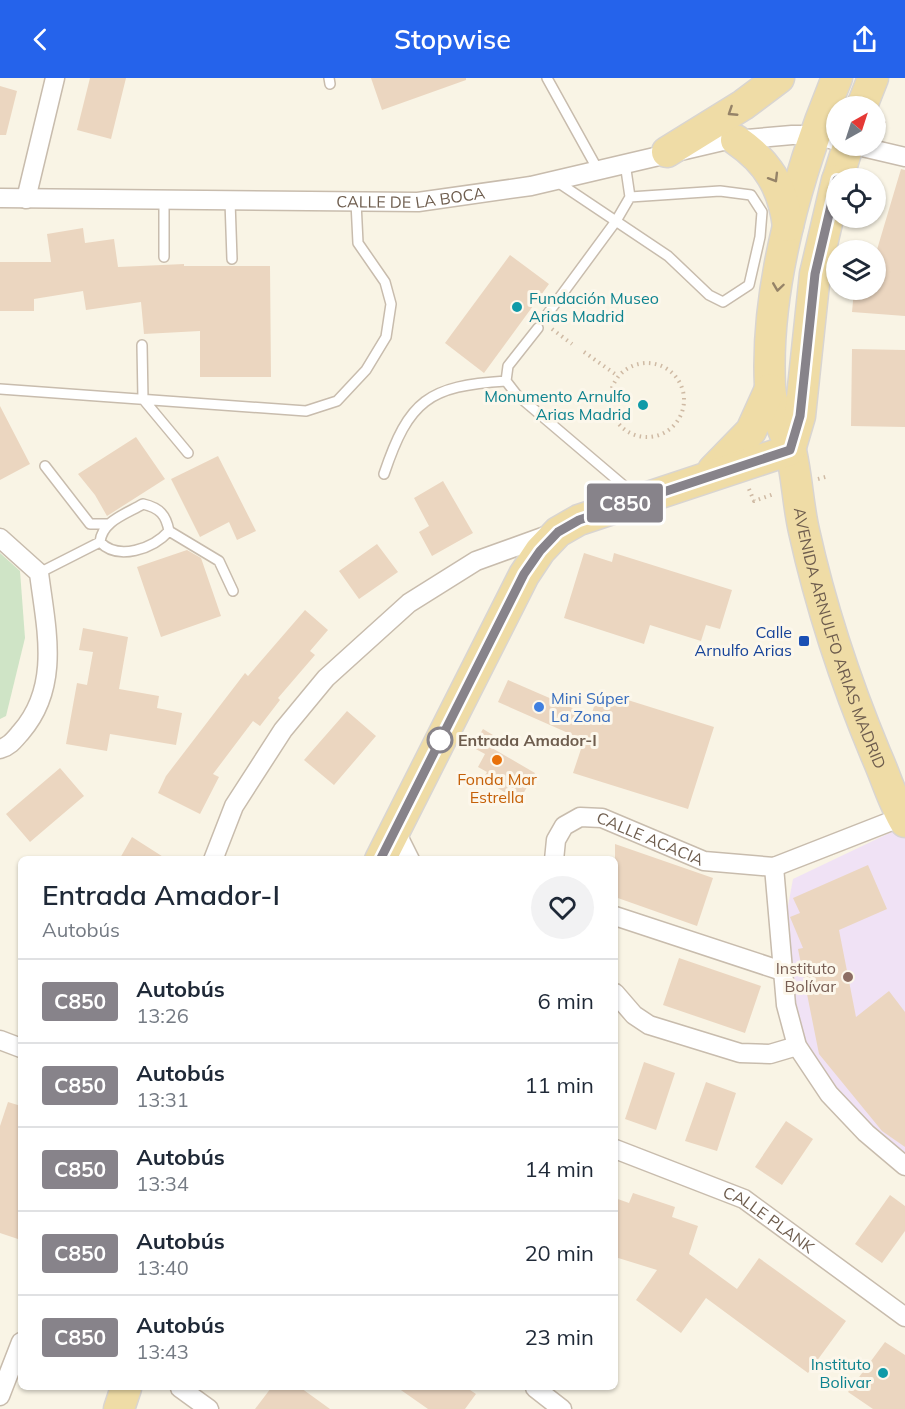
<!DOCTYPE html>
<html lang="es">
<meta charset="utf-8">
<style>
body{margin:0;font-family:Mulish,sans-serif;background:#f2f2f3;color:#1f2937;height:100vh;display:flex;flex-direction:column;font-size:22px;white-space:nowrap}
*{box-sizing:border-box;margin:0}
p{font-size:20px;color:#747a83}
.icon{flex:none;width:33px;height:33px;fill:none;stroke:currentColor;stroke-width:2;stroke-linecap:round;stroke-linejoin:round}
.map{position:relative;flex:1;overflow:hidden}
.side{position:absolute;left:18px;top:778px;width:600px;height:534px;display:flex;flex-direction:column;background:#fff;border-radius:9px;box-shadow:0 2px 4px #0004}
.side>*{flex:none}
.badge{padding:0 12px;border-radius:4px;font-size:21px;line-height:39px}
.needle{width:39px;rotate:39deg}
.tools{position:absolute;left:826px;top:18px;display:grid;gap:12px}
.tools a{display:grid;place-items:center;width:60px;height:60px;border-radius:50%;background:#fff;box-shadow:0 2px 4px #0004;font-size:30px}
.map>.badge{position:absolute;translate:-50% -50%;box-shadow:0 0 0 3px #fff}
.round{display:grid;place-items:center;flex:none;width:63px;height:63px;border-radius:32px;background:#f2f2f3}
.overview{display:flex;align-items:center;justify-content:space-between;height:102px;padding:0 24px}
h1{font-size:28px;font-weight:600;line-height:45px}
ul{padding:0;list-style:none}
li{display:flex;align-items:center;gap:18px;height:84px;padding:0 24px;border-top:2px solid #e0e1e3}
li div{flex:1}
li b{display:block;font-size:22px}
li em{font-style:normal}
li .badge{min-width:66px;font-weight:700;text-align:center}
header{display:flex;justify-content:space-between;align-items:center;height:78px;padding:0 24px;background:#2563eb;color:#fff;font-size:27px;font-weight:600}
.map>svg:first-child{display:block}
</style>
<header><svg class="icon" aria-label="back" viewBox="0 0 24 24"><path d="M15 5l-7 7 7 7"/></svg>Stopwise<svg class="icon" aria-label="share" viewBox="0 0 24 24"><path d="M12 15V3M7 8l5-5 5 5M5 13v7h14v-7"/></svg></header>
<div class="map">
<svg width="905" height="1331" viewBox="0 0 905 1331">
<rect width="100%" height="100%" fill="#f9f4e5"/>
<path fill="#f0e2f5" d="M902 749 905 754V1079L865 1046 827 1003 807 968 796 930 787 868 788 828 793 801Z"/>
<path fill="#cfe4c6" d="M0 475 20 493 25 560 6 638 0 641Z"/>
<path fill="#ebd6c0" d="M90 0H126L111 61 77 52Z
M371 0H466V2L382 32Z
M0 8 17 13 6 57H0Z
M901 91 905 92V238L852 234 854 212H876V175Z
M83 150 85 165 114 161 118 189 184 186V188H270L271 299H200V253L144 256 141 224 86 232 83 213 34 221V233H0V184H51L47 156Z
M510 177 549 206 484 295 445 265Z
M852 271 905 272V349L851 348Z
M0 328 30 386 0 402Z
M136 359 165 401 107 438 95 417 78 396Z
M218 378 256 453 237 462 229 444 200 459 171 401Z
M443 403 473 455 432 478 419 454 429 448 414 420Z
M377 466 398 494 359 521 339 493Z
M187 472 201 480 221 538 161 559 137 489Z
M584 475 612 484 614 475 732 512 720 551 706 547 701 563 650 547 644 566 564 540Z
M305 532 328 552 310 573 315 577 278 620 280 622 260 648 253 643 213 696 219 699 200 736 158 715 166 698 245 595 248 598Z
M83 550 128 559 119 611 159 618 157 630 182 635 176 667 110 656 107 673 66 666 77 605 87 607 93 574 79 572Z
M508 602 591 638 599 613 714 649 688 731 573 695 584 662 498 624Z
M347 633 376 658 334 707 304 682Z
M483 651 498 660 492 670 535 695 519 723 483 701 487 694 478 689 485 676 472 669Z
M60 690 84 718 30 764 6 736Z
M132 759 168 782H119Z
M615 766 713 800 697 848 615 819Z
M868 787 887 831 839 852 856 939 889 913 905 934V1069L882 1053 819 976 798 871 803 870 790 839 800 835 793 820Z
M679 880 761 908 745 955 663 927Z
M644 984 675 995 656 1052 625 1041Z
M706 1004 736 1015 717 1073 685 1063Z
M8 1024 21 1028V1162L0 1155V1048Z
M786 1043 813 1061 782 1107 755 1089Z
M633 1115 675 1129 672 1139 698 1148 689 1176 737 1211 759 1180 846 1243 808 1295 706 1220 681 1255 636 1222 657 1192 615 1179V1120L629 1125Z
M890 1117 905 1128V1153L882 1185 855 1166Z
M885 1264 905 1277V1331H873L848 1314Z
M271 1310H301L330 1331H255Z
M398 1310H467L476 1316 465 1331H428Z"/>
<g fill="none" stroke-linecap="round" stroke-linejoin="round">
<defs>
<path id="lane" d="M329 0 330 6
M547 0 598 92
M556 103 668 178 709 217 723 224 749 207 760 159 762 134 751 117 720 113 630 119
M164 122V179
M230 123 232 181
M546 238 616 143 630 119 625 85
M538 250 508 288 506 303 516 316 636 418
M142 267 143 321 188 375
M0 311 306 333 337 323 366 292 386 259 391 226 385 204 358 165 356 124
M45 388 90 446H108
M384 396C409 322 428 308 506 303
M169 453 219 483 233 513
M39 495 100 464C118 483 153 471 169 453 166 437 160 430 143 426 126 436 102 443 100 464"/>
<g id="street">
<path d="M858 68 905 79"/>
<path id="s1" d="M0 120 418 124 531 108 723 63 792 57H816L837 63"/>
<path d="M26 121 55 0"/>
<path d="M0 460 39 495C46 550 61 608 21 654 14 662 10 668 0 671"/>
<path d="M395 752 410 782"/>
<path d="M213 782 234 728 283 652 326 600 409 525 476 483 551 456"/>
<path id="s2" d="M554 782 556 762 564 748 580 739 602 740 704 783 774 789 902 739"/>
<path d="M774 789 786 927 797 968 829 1016 866 1055 905 1088"/>
<path d="M615 838 782 893"/>
<path d="M615 915 634 937 649 947 740 975 770 976 797 968"/>
<path d="M0 962 21 970"/>
<path id="s3" d="M615 1071 744 1121 905 1239"/>
<path d="M180 1310 209 1331"/>
<path d="M535 1310 562 1331"/>
<path d="M0 1318 21 1264"/>
</g>
<g id="primary">
<path id="s4" d="M837 0C799 91 765 208 770 308 771 332 785 351 791 373 797 399 798 427 804 453 821 530 846 605 876 677 886 699 893 724 905 744"/>
<path d="M862 28 873 0"/>
<path d="M736 62C768 84 783 109 788 148"/>
<path d="M667 74 743 27 779 0"/>
<path d="M838 100 848 68"/>
<path d="M790 372 800 338 815 196 837 102"/>
<path d="M713 392 751 353 770 311"/>
<path d="M380 782 524 497 540 473 558 454 579 442 790 372"/>
<path d="M119 1331 126 1310"/>
</g>
</defs>
<use href="#lane" stroke="#c8bcad" stroke-width="12"/>
<use href="#street" stroke="#c8bcad" stroke-width="21"/>
<use href="#primary" stroke="#d9d5d1" stroke-width="33"/>
<path stroke="#cfbaa4" stroke-width="4" stroke-dasharray="1.5 4.5" stroke-linecap="butt" d="M880 56 885 41
M552 251 572 266
M584 274 618 298
M610 322a37 37 0 1 1 74 0a37 37 0 1 1-74 0Z
M818 401 829 398
M749 411 754 423 774 416"/>
<use href="#lane" stroke="#fff" stroke-width="9"/>
<use href="#street" stroke="#fff" stroke-width="18"/>
<use href="#primary" stroke="#efdca6" stroke-width="30"/>
</g>
<defs><path id="oneway-chevron" d="M-2-3.5L2.5 0L-2 3.5" fill="none" stroke-width="1.6" stroke-linecap="round" stroke-linejoin="round" transform="scale(1.5)"/></defs>
<g stroke="#958368">
<use href="#oneway-chevron" transform="translate(732 34) rotate(147)"/>
<use href="#oneway-chevron" transform="translate(774 100) rotate(59)"/>
<use href="#oneway-chevron" transform="translate(778 209) rotate(98)"/>
</g>
<g fill="none" stroke-linecap="round" stroke-linejoin="round">
<defs>
<path id="line" d="M380 782 524 496 540 473 558 454 579 442 790 372 800 338 815 196 837 102"/>
</defs>
<use href="#line" stroke="#fff" stroke-width="14"/>
<use href="#line" stroke="#87838a" stroke-width="9"/>
</g>
<g fill="#0f9aa8" stroke="#fcf7eb" stroke-width="2">
<circle cx="517" cy="229" r="6"/>
<circle cx="643" cy="327" r="6"/>
<circle cx="883" cy="1295" r="6"/>
</g>
<rect fill="#1a4fb4" stroke="#fcf7eb" stroke-width="2" x="798" y="557" width="12" height="12" rx="3"/>
<circle fill="#3f7fe0" stroke="#fcf7eb" stroke-width="2" cx="539" cy="629" r="6"/>
<circle fill="#fff" stroke="#87838a" stroke-width="3" cx="440" cy="662" r="12"/>
<circle fill="#e8710a" stroke="#fcf7eb" stroke-width="2" cx="497" cy="682" r="6"/>
<circle fill="#8d6e63" stroke="#fcf7eb" stroke-width="2" cx="848" cy="899" r="6"/>
<g text-anchor="middle" stroke-width="6" stroke-linejoin="round" paint-order="stroke">
<g font-size="16" fill="#6e5d4e" stroke="#fcf7eb">
<text dy="6" stroke="none"><textPath href="#s1" startOffset="411">CALLE DE LA BOCA</textPath></text>
<text dy="6" stroke="none"><textPath href="#s4" startOffset="580">AVENIDA ARNULFO ARIAS MADRID</textPath></text>
<text dy="6" stroke="none"><textPath href="#s2" startOffset="129">CALLE ACACIA</textPath></text>
<text dy="6" stroke="none"><textPath href="#s3" startOffset="170">CALLE PLANK</textPath></text>
</g>
<g font-size="16" fill="#0d838f" stroke="#fcf7eb" text-anchor="end">
<text x="529" y="226" text-anchor="start">Fundación Museo<tspan x="529" dy="18">Arias Madrid</tspan></text>
<text x="631" y="324">Monumento Arnulfo<tspan x="631" dy="18">Arias Madrid</tspan></text>
<text x="871" y="1292">Instituto<tspan x="871" dy="18">Bolivar</tspan></text>
</g>
<g font-size="16" fill="#164399" stroke="#fcf7eb" text-anchor="end">
<text x="792" y="560">Calle<tspan x="792" dy="18">Arnulfo Arias</tspan></text>
</g>
<g font-size="16" fill="#366cbe" stroke="#fcf7eb" text-anchor="start">
<text x="551" y="626">Mini Súper<tspan x="551" dy="18">La Zona</tspan></text>
</g>
<g font-size="16" font-weight="bold" fill="#6e5d4e" stroke="#fcf7eb" text-anchor="start">
<text x="458" y="668">Entrada Amador-I</text>
</g>
<g font-size="16" fill="#c56008" stroke="#fcf7eb">
<text x="497" y="707">Fonda Mar<tspan x="497" dy="18">Estrella</tspan></text>
</g>
<g font-size="16" fill="#785e54" stroke="#fcf7eb" text-anchor="end">
<text x="836" y="896">Instituto<tspan x="836" dy="18">Bolívar</tspan></text>
</g>
</g>
</svg>
<div class="tools">
<a><svg class="needle" viewBox="-14 -14 28 28"><path d="M0-13l5 13h-10z" fill="#e53935"/><path d="M0 13l5-13h-10z" fill="#747a83"/></svg></a>
<a><svg class="icon" aria-label="locate" viewBox="0 0 24 24"><circle cx="12" cy="12" r="6"/><path d="M12 2v4M12 18v4M2 12h4M18 12h4"/></svg></a>
<a><svg class="icon" aria-label="layers" viewBox="0 0 24 24"><path d="M12 4l9 5-9 5-9-5zM3 14l9 5 9-5"/></svg></a>
</div>
<b class="badge" style="left:625px;top:425px;background:#87838a;color:#fff">C850</b>
<section class="side">
<div class="overview"><div><h1>Entrada Amador-I</h1><p>Autobús</p></div><a class="round"><svg class="icon" aria-label="heart" viewBox="0 0 24 24"><path d="M12 20l-8-8c-3-5 5-10 8-4 3-6 11-1 8 4z"/></svg></a></div>
<ul>
<li><span class="badge" style="background:#87838a;color:#fff">C850</span><div><b>Autobús</b><p>13:26</p></div><em>6 min</em></li>
<li><span class="badge" style="background:#87838a;color:#fff">C850</span><div><b>Autobús</b><p>13:31</p></div><em>11 min</em></li>
<li><span class="badge" style="background:#87838a;color:#fff">C850</span><div><b>Autobús</b><p>13:34</p></div><em>14 min</em></li>
<li><span class="badge" style="background:#87838a;color:#fff">C850</span><div><b>Autobús</b><p>13:40</p></div><em>20 min</em></li>
<li><span class="badge" style="background:#87838a;color:#fff">C850</span><div><b>Autobús</b><p>13:43</p></div><em>23 min</em></li>
</ul>
</section>
</div>
